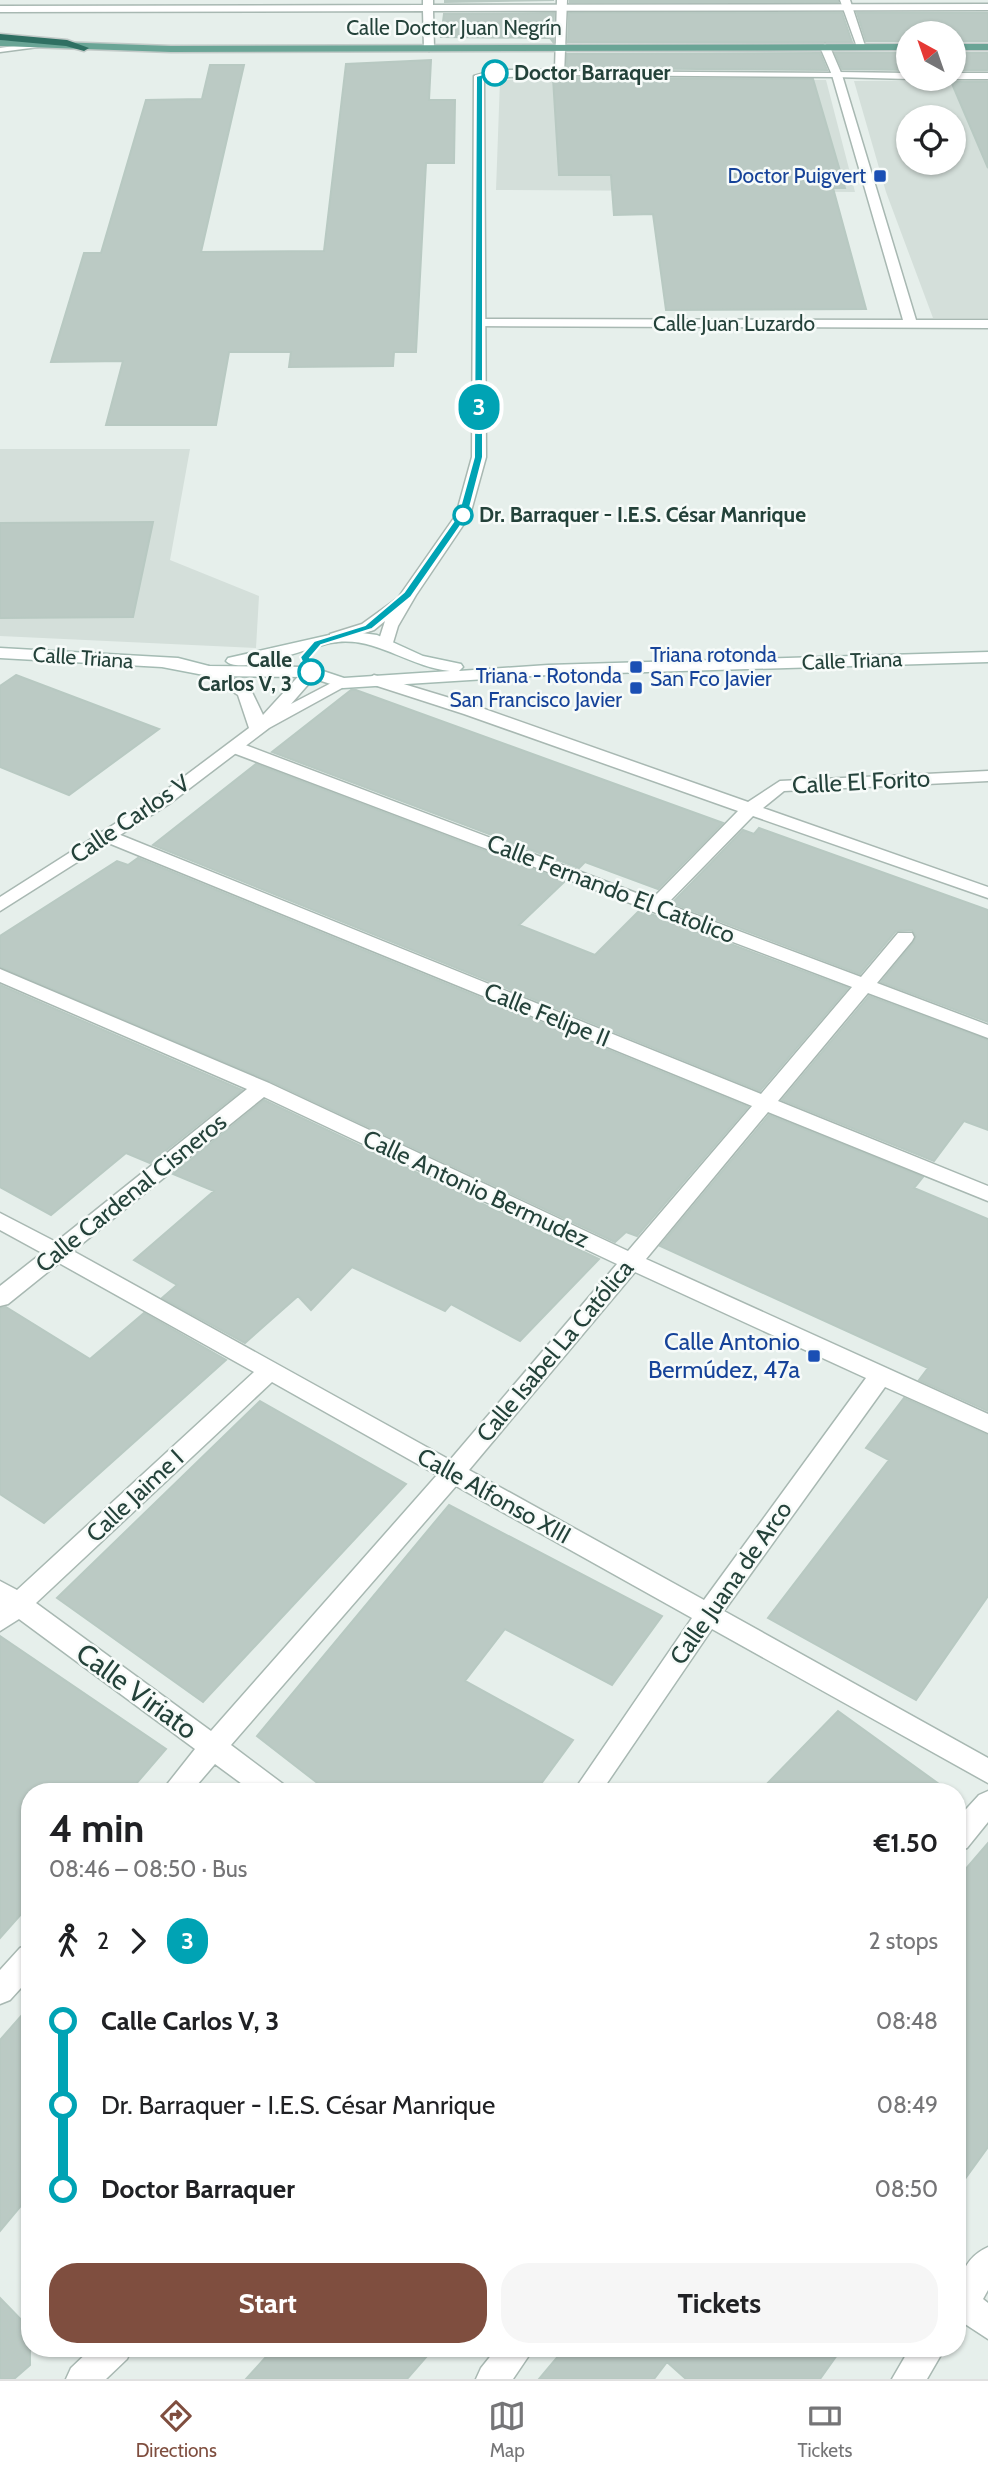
<!DOCTYPE html>
<meta charset="utf-8">
<style>
body{margin:0;font-family:Cabin,sans-serif;background:#f6f6f6;color:#202124;height:100vh;display:flex;flex-direction:column;font-size:26px;white-space:nowrap}
*{box-sizing:border-box;margin:0}
p{font-size:23px;color:#757577}
.icon{flex:none;width:38px;height:38px;fill:none;stroke:currentColor;stroke-width:2;stroke-linecap:round;stroke-linejoin:round}
.map{position:relative;flex:1;overflow:hidden}
.details{position:absolute;left:21px;top:1783px;width:945px;height:574px;display:flex;flex-direction:column;background:#fff;border-radius:28px;box-shadow:0 2px 5px #0004}
.details>*{flex:none}
.badge{padding:0 14px;border-radius:23px;font-size:24px;line-height:46px}
.needle{width:46px;rotate:320deg}
.fabs{position:absolute;left:896px;top:21px;display:grid;gap:14px}
.fabs a{display:grid;place-items:center;width:70px;height:70px;border-radius:50%;background:#fff;box-shadow:0 2px 5px #0004;font-size:35px}
.map>.badge{position:absolute;translate:-50% -50%;box-shadow:0 0 0 4px #fff}
.legs{display:flex;align-items:center;gap:10px;height:77px;padding:0 28px;font-size:23px}
.legs p{margin-inline-start:auto}
.headline{display:flex;align-items:center;justify-content:space-between;height:119px;padding:0 28px}
h1{font-size:38px;font-weight:700;line-height:52px}
.primary-button{display:flex;gap:14px;margin-top:auto;padding:14px 28px}
.primary-button a{flex:1;height:80px;border-radius:28px;background:#7f4e3f;color:#fff;font-size:28px;font-weight:700;line-height:80px;text-align:center}
.primary-button a+a{background:#f6f6f6;color:#202124}
ul{padding:0 28px;list-style:none}
li{display:flex;align-items:center;gap:24px;height:84px;font-size:26px}
li i{display:grid;place-items:center;width:10px;height:100%;margin:0 9px;background:currentColor}
li i::after{content:'';width:18px;height:18px;margin:-9px;border:5px solid;border-radius:50%;background:#fff}
li p{margin-inline-start:auto}
li:first-child i{background:linear-gradient(#0000 50%,currentColor 0)}
li:last-child i{background:linear-gradient(currentColor 50%,#0000 0)}
.tabs{display:flex;justify-content:space-around;align-items:center;height:98px;border-top:2px solid #e0e0e0;background:#fff;font-size:19px;color:#757577}
.tabs a{display:grid;justify-items:center;gap:4px}
.tabs .selected{color:#7f4e3f}
.map>svg:first-child{display:block}
</style>
<div class="map">
<svg width="988" height="2379" viewBox="0 0 988 2379">
<rect width="100%" height="100%" fill="#e6efeb"/>
<path fill="#d4dfda" fill-rule="evenodd" d="M500 80H826L855 192 496 190Z
M988 80V318H933L886 192 854 81ZM908 117H954V163H908Z
M0 449H190L170 560 259 596 256 648 0 636Z"/>
<path fill="#bbcac4" stroke="#b8c9c2" stroke-width="2" d="M445 0H554L445 2Z
M570 0H838V2H570Z
M554 13 553 42 550 38 441 37 444 14Z
M569 13H842L852 42H568Z
M857 13H988V41H954V33H908V41H866Z
M820 53 827 70 567 68V54Z
M835 53H908V70L842 69Z
M954 53H988V70H954Z
M431 60 429 100H455L454 163H426L416 352H394L393 366 289 367 291 352H229L216 425H106L123 361 51 362 84 253H101L146 100 202 99 210 65H244L201 252 324 251 346 64Z
M553 78 813 79 845 188H833L866 309 666 310 653 214 614 215 611 175H559Z
M950 79 954 82H988V168Z
M153 522 133 617 0 618V523Z
M16 675 159 729 69 795 0 767V686Z
M351 690H356L723 823 658 889 585 862 579 868 272 752Z
M256 764 565 881 519 925 595 955 640 910 848 988 760 1091 153 845Z
M759 828 988 910V1022L881 982 914 942 916 936 912 930 896 931 860 974 672 903 743 830 754 834Z
M138 858 748 1107 637 1236 626 1232 615 1242 270 1081 0 967V936L117 861 128 865Z
M0 985 242 1090 150 1163 126 1153 51 1215 0 1187Z
M869 996 988 1040V1130L964 1121 934 1161 782 1100Z
M264 1100 599 1259 520 1341 451 1304 445 1311 352 1267 311 1310 298 1296 245 1343 162 1298 177 1285 134 1260 214 1191 173 1174Z
M769 1115 923 1177 914 1188 988 1219V1411L919 1380 928 1368 660 1246Z
M6 1307 90 1359 144 1313 226 1360 44 1523 0 1494V1308Z
M904 1398 988 1435V1596L916 1700 768 1618 889 1460 866 1448Z
M260 1401 406 1484 203 1702 57 1598Z
M449 1505 662 1616 612 1685 505 1629 465 1681 573 1740 535 1792H329L257 1736Z
M0 1636 166 1749 129 1792H30V1904L0 1938Z
M838 1711 950 1792H759Z
M988 1843V2147L957 2190V1879Z
M30 2006V2195L0 2231V2040Z
M0 2298 30 2329V2365L14 2379H0Z
M274 2348H434L407 2379H246Z
M565 2348H842L820 2379H686L667 2362 654 2379H539Z"/>
<g fill="none" stroke-linecap="round" stroke-linejoin="round">
<defs>
<path id="service" d="M35 43 38 47 0 52V48Z
M560 71 837 73 841 75 837 77 557 75Z"/>
<path id="pedestrian" d="M837 72 908 73 910 79 833 77V73Z
M954 73H988V79H954Z"/>
<path id="minor" d="M423 0H433V5L988 4V10L433 11 434 48 429 51 424 48 423 11 0 12V6L423 5Z
M825 44 830 47 842 75 916 320H988V328L475 326V320L480 319 903 320 832 75 820 47Z
M374 675 476 706 748 802 780 781 988 771V781L784 791 763 808 988 887V898L753 816 667 904 861 977 898 933H912L914 937 912 941 877 983 988 1025V1038L868 993 778 1101 988 1186V1201L768 1112 646 1259 988 1414V1433L885 1387 724 1611 988 1758V1783L712 1629 601 1792H573L692 1618 456 1486 231 1745 283 1784 287 1792H253L215 1764 191 1792H161L195 1749 19 1619 0 1631V1581L17 1590 254 1372 59 1263 8 1304 0 1306V1286L42 1253 0 1230V1213L56 1242 247 1089 0 982V969L269 1083 628 1251 752 1106 101 840 98 836 101 832H113L761 1094 852 987 228 751 226 747 234 742 240 743 652 899 738 811 464 714 368 683 366 680ZM264 1097 617 1264 450 1460 73 1251ZM635 1272 866 1378 704 1600 469 1470ZM272 1382 437 1475 211 1731 36 1603Z
M988 1791V1822L967 1848 957 1851V1819L979 1795Z
M30 1944V1978L10 2000 0 2004V1970L20 1948Z
M988 2247V2290L983 2299 988 2303V2339L962 2322 957 2325C957 2295 956 2261 988 2247Z
M92 2348H132L127 2359 106 2379H66L71 2368Z
M497 2348H534L513 2379H476L481 2368Z
M910 2348H945L927 2379H892Z"/>
<path id="tertiary" d="M557 0H567L564 75 484 78 486 457 470 515 416 595 398 626 392 646 386 648 378 643 385 621 374 630 336 642 330 640V634L362 624 398 598 456 515 472 457 474 76 495 70H555Z
M840 0H850L866 49 857 47Z
M209 666 250 688 263 715 305 669 311 667 319 672 291 704 337 680H349L351 683 269 728 169 804 0 911V897L157 797 249 728 238 695 201 671Z"/>
<path id="secondary" d="M347 631 377 635 423 656 461 664 463 667 459 671 548 665 988 652V662L548 675 343 688 309 677 209 676 162 667 0 658V648L178 658 209 666 311 667 344 678 450 671C405 666 374 634 330 643 310 647 240 676 226 661L228 658Z"/>
<path id="primary" d="M0 40 171 46 908 44V50L171 52 0 46Z
M954 44H988V50H954Z"/>
<path id="motorway" d="M0 34 67 40 89 48 84 51 66 46 0 40Z"/>
</defs>
<use href="#service" stroke="#a8b8b2" stroke-width="3"/>
<use href="#pedestrian" stroke="#a8b8b2" stroke-width="3"/>
<use href="#minor" stroke="#a8b8b2" stroke-width="3"/>
<use href="#tertiary" stroke="#a8b8b2" stroke-width="3"/>
<use href="#secondary" stroke="#a4bbb3" stroke-width="3"/>
<use href="#primary" stroke="#c2cac8" stroke-width="3"/>
<use href="#motorway" stroke="#c2cac8" stroke-width="3"/>
<use href="#service" fill="#fff" fill-rule="evenodd"/>
<use href="#pedestrian" fill="#fff" fill-rule="evenodd"/>
<use href="#minor" fill="#fff" fill-rule="evenodd"/>
<use href="#tertiary" fill="#fff" fill-rule="evenodd"/>
<use href="#secondary" fill="#fff" fill-rule="evenodd"/>
<use href="#primary" fill="#6aa596" fill-rule="evenodd"/>
<use href="#motorway" fill="#2f6f62" fill-rule="evenodd"/>
</g>
<path fill="#00a3b4" stroke="#fff" stroke-width="2" d="M495 71 497 74 483 77V457L468 515 411 597 372 629 321 645 310 658 316 672 307 674 300 657 314 641 365 625 404 592 458 515 474 457 476 76Z"/>
<g fill="#fff" stroke="#00a3b4" stroke-width="3.5">
<circle cx="495" cy="73" r="12"/>
<circle cx="463" cy="515" r="9"/>
<circle cx="311" cy="672" r="12"/>
</g>
<g fill="#1a4fb4" stroke="#f7fbf9" stroke-width="2.5">
<rect x="873" y="169" width="14" height="14" rx="3.5"/>
<rect x="629" y="660" width="14" height="14" rx="3.5"/>
<rect x="629" y="681" width="14" height="14" rx="3.5"/>
<rect x="807" y="1349" width="14" height="14" rx="3.5"/>
</g>
<g text-anchor="middle" stroke-width="5" stroke-linejoin="round" paint-order="stroke">
<g font-size="21" fill="#24423a" stroke="#f7fbf9">
<text x="454" y="35">Calle Doctor Juan Negrín</text>
<text x="734" y="331">Calle Juan Luzardo</text>
<text transform="translate(83 658) rotate(4)" y="7">Calle Triana</text>
<text transform="translate(852 661) rotate(-2)" y="7">Calle Triana</text>
</g>
<g font-size="21" font-weight="bold" fill="#24423a" stroke="#f7fbf9" text-anchor="start">
<text x="514" y="80">Doctor Barraquer</text>
<text x="479" y="522">Dr. Barraquer - I.E.S. César Manrique</text>
<text x="292" y="667" text-anchor="end">Calle<tspan x="292" dy="24">Carlos V, 3</tspan></text>
</g>
<g font-size="21" fill="#164399" stroke="#f7fbf9" text-anchor="end">
<text x="866" y="183">Doctor Puigvert</text>
<text x="650" y="662" text-anchor="start">Triana rotonda<tspan x="650" dy="24">San Fco Javier</tspan></text>
<text x="622" y="683">Triana - Rotonda<tspan x="622" dy="24">San Francisco Javier</tspan></text>
</g>
<g font-size="24" fill="#24423a" stroke="#f7fbf9">
<text transform="translate(861 782) rotate(-3)" y="8">Calle El Forito</text>
<text transform="translate(130 819) rotate(-34)" y="8">Calle Carlos V</text>
<text transform="translate(611 889) rotate(21)" y="8">Calle Fernando El Catolico</text>
<text transform="translate(547 1015) rotate(22)" y="8">Calle Felipe II</text>
<text transform="translate(476 1189) rotate(25)" y="8">Calle Antonio Bermudez</text>
<text transform="translate(131 1193) rotate(-39)" y="8">Calle Cardenal Cisneros</text>
<text transform="translate(555 1351) rotate(-50)" y="8">Calle Isabel La Católica</text>
<text transform="translate(135 1496) rotate(-43)" y="8">Calle Jaime I</text>
<text transform="translate(494 1496) rotate(29)" y="8">Calle Alfonso XIII</text>
<text transform="translate(731 1583) rotate(-55)" y="8">Calle Juana de Arco</text>
</g>
<g font-size="24" fill="#164399" stroke="#f7fbf9" text-anchor="end">
<text x="800" y="1350">Calle Antonio<tspan x="800" dy="28">Bermúdez, 47a</tspan></text>
</g>
<g font-size="28" fill="#24423a" stroke="#f7fbf9">
<text transform="translate(137 1691) rotate(36)" y="10">Calle Viriato</text>
</g>
</g>
</svg>
<div class="fabs">
<a><svg class="needle" viewBox="-14 -14 28 28"><path d="M0-13l5 13h-10z" fill="#e53935"/><path d="M0 13l5-13h-10z" fill="#757577"/></svg></a>
<a><svg class="icon" aria-label="locate" viewBox="0 0 24 24"><circle cx="12" cy="12" r="6"/><path d="M12 2v4M12 18v4M2 12h4M18 12h4"/></svg></a>
</div>
<b class="badge" style="left:479px;top:407px;background:#00a3b4;color:#fff">3</b>
<section class="details">
<div class="headline"><div><h1>4 min</h1><p>08:46 – 08:50 · Bus</p></div><b>€1.50</b></div>
<div class="legs"><svg class="icon" aria-label="walk" viewBox="0 0 24 24"><circle cx="13" cy="4" r="2"/><path d="M13 8l-2 6 4 7M11 14l-3 7M7 12l3-4h3l4 4"/></svg>2<svg class="icon" aria-label="forward" viewBox="0 0 24 24"><path d="M9 5l7 7-7 7"/></svg><b class="badge" style="background:#00a3b4;color:#fff">3</b><p>2 stops</p></div>
<ul>
<li><i style="color:#00a3b4"></i><b>Calle Carlos V, 3</b><p>08:48</p></li>
<li><i style="color:#00a3b4"></i><span>Dr. Barraquer - I.E.S. César Manrique</span><p>08:49</p></li>
<li><i style="color:#00a3b4"></i><b>Doctor Barraquer</b><p>08:50</p></li>
</ul>
<div class="primary-button"><a>Start</a><a>Tickets</a></div>
</section>
</div>
<nav class="tabs">
<a class="selected"><svg class="icon" aria-label="directions" viewBox="0 0 24 24"><path d="M12 3l9 9-9 9-9-9zM9 14v-3h6M13 9l2 2-2 2"/></svg>Directions</a>
<a><svg class="icon" aria-label="map" viewBox="0 0 24 24"><path d="M3 6l6-2 6 2 6-2v14l-6 2-6-2-6 2zM9 4v14M15 6v14"/></svg>Map</a>
<a><svg class="icon" aria-label="tickets" viewBox="0 0 24 24"><path d="M3 7h18v10H3zM15 7v10"/></svg>Tickets</a>
</nav>
